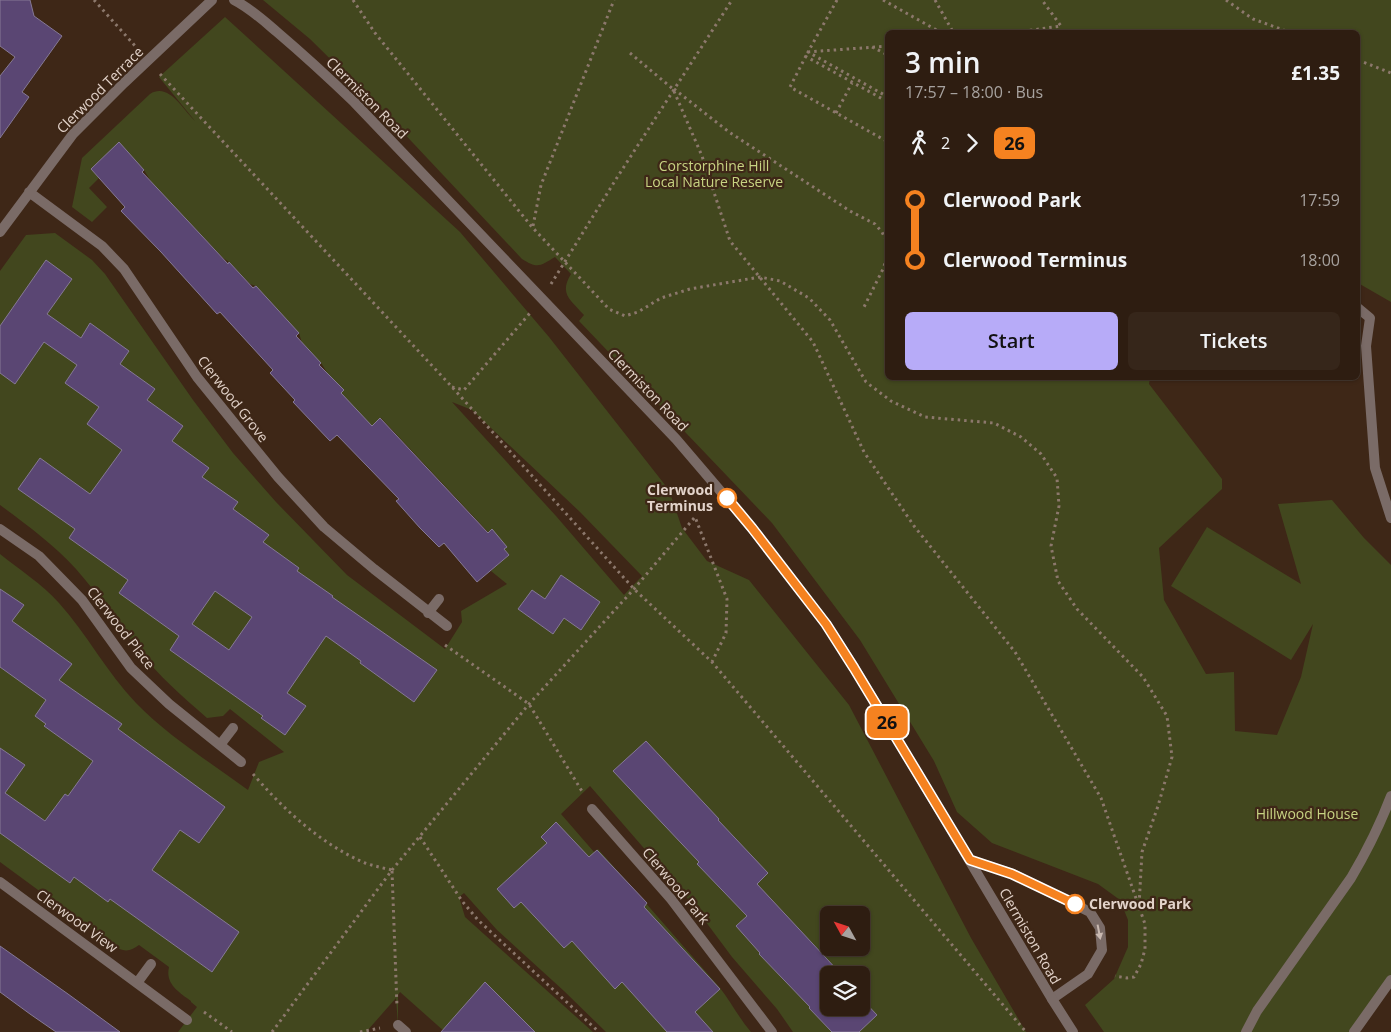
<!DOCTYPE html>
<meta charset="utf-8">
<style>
body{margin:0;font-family:"Open Sans",sans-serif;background:#36261a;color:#f1f3f6;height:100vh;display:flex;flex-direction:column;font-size:19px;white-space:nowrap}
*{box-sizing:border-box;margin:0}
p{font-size:16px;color:#a7a29f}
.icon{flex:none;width:28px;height:28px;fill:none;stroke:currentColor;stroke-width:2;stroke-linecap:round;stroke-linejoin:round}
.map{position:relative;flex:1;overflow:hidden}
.panel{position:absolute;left:885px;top:30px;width:475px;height:350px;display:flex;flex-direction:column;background:#2e1d11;border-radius:8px;box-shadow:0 1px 4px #0004,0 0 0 1px #493b31}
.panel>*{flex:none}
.badge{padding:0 10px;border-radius:8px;font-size:18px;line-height:32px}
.needle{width:32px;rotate:310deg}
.fabs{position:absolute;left:820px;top:906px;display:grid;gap:10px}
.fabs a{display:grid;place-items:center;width:50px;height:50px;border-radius:8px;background:#2e1d11;box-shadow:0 1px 4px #0004,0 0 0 1px #493b31;font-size:25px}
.map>.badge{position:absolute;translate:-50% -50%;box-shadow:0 0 0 2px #fff}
.legs{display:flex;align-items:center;gap:8px;height:55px;padding:0 20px;font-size:16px}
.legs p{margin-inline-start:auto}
.head{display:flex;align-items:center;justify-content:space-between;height:85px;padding:0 20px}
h1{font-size:28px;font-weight:600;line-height:38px}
.primary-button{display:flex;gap:10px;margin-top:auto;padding:10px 20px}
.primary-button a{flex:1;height:58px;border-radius:8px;background:#b7abf8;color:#111;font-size:20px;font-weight:600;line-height:58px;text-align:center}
.primary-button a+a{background:#36261a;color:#f1f3f6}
ul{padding:0 20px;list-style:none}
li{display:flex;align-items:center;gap:18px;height:60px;font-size:19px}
li i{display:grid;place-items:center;width:8px;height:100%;margin:0 6px;background:currentColor}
li i::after{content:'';width:12px;height:12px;margin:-6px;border:4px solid;border-radius:50%;background:#2e1d11}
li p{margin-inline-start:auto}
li:first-child i{background:linear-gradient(#0000 50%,currentColor 0)}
li:last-child i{background:linear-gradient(currentColor 50%,#0000 0)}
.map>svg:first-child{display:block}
</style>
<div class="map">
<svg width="1391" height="1032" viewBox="0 0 1391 1032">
<rect width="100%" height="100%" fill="#3e2717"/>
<path fill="#42471e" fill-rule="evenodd" d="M263 0H1391V302L1358 283V32H888V378H1150L1149 384 1222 479V489L1159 548 1164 600 1206 674 1234 672 1235 731 1277 735 1301 677 1313 624 1291 660 1171 586 1207 527 1301 584 1278 504 1332 500 1364 538 1391 565V980L1354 1032H1104L1085 1005 1114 979 1128 947V920L1120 900 1098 884 992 843 957 812 934 761 860 640 772 523 579 321 584 315C570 299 559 294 571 274L555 257C540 266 538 269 522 259L382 110 310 39Z
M225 17 460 232 549 337 669 490 682 528 707 561 749 580 849 705 971 938 1026 1032H793L777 1009 732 957 694 906 590 786 561 814 594 852 598 849C639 895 679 941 720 988 731 1002 739 1018 751 1032H606L564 991 497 930 464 893 459 897 465 917 593 1032H445L400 992 398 995V1025L396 998 367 1031 368 1032H178L197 1007 191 1002V1001C179 992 165 984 169 967L139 945C131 951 126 952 117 948L0 862V554C20 570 42 584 59 603 87 634 107 673 136 703 169 737 210 762 248 790L259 762 284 752 230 709 223 716 207 718C183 697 159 676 139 651 118 624 99 595 76 569 53 544 27 525 0 505V271L26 235 55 233 92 260 105 274 193 400 233 453 276 502 347 575 445 649 462 622 461 611 507 584 491 571 509 555 504 549 381 418 372 426 340 393 321 363 302 343 299 333 256 286 250 284 229 262 223 258 152 183 144 170 119 143 91 169 99 178 89 188 107 207 92 222 72 207 82 158 150 94C169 82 183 110 195 121L159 77ZM452 402 472 410 580 512 642 576 624 595 556 516ZM829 915H861V948H829ZM829 975H861V1008H829Z"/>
<path fill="#5a4673" stroke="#857995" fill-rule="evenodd" d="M0 0H30L34 16 62 36 22 92 29 97 0 138V76L15 57 0 46Z
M119 142 144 170 142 172 201 235 228 264 229 262 253 288 256 286 299 333 296 336 321 363 319 365 344 390 341 393 372 426 380 418 488 533 492 529 507 547 504 549 509 555 477 582 444 543 439 547 420 528 396 501 399 499 337 435 330 441 293 402 295 400 270 373 273 370 220 312 217 314 161 252 121 211 125 207 91 169Z
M46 260 72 279 47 314 81 338 90 323 129 351 120 364 155 389 147 400 183 426 172 441 209 468 202 477 238 502 233 509 269 535 263 542 299 568 297 571 333 596 332 597 437 670 414 702 360 663 361 661 326 636 287 693 306 706 285 735 261 718 263 716 170 650 179 636 119 593 128 580 69 538 75 529 18 489 40 458 90 494 122 450 87 424 99 407 65 383 77 365 44 342 15 384 0 373V326ZM215 591 252 617 229 650 192 624Z
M561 575 600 602 581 630 564 618 553 634 518 609 532 590 545 599Z
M0 589 24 605 12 621 72 664 59 680 122 724 118 729 225 807 199 843 180 830 152 870 239 932 212 972 110 899 108 902 74 877 70 883 0 833V748L25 765 5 793 45 821 65 794 68 796 93 761 44 726 46 724 35 716 46 700 0 667Z
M646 741 719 819 718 820 768 873 757 884 840 973V975H829V1008H861V998L877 1015 859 1032H832L809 1008 810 1007 759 954 760 953 736 926 747 916 697 864 699 862 613 771Z
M556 822 589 857 597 850 647 903 644 907 720 989 695 1012 713 1032H667L622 982 615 989 572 941 564 948 521 902 514 908 497 889 547 843 541 837Z
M0 946 68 994 120 1032H56L30 1014 0 992Z
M485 982 535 1032H441Z"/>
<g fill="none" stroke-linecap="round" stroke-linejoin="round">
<path stroke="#8c786c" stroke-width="3" stroke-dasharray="2.5 4" stroke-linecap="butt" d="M94 0 136 47
M353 0 375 33 532 227 609 309 625 316 638 312 661 298 690 289 760 277 780 281 809 298 830 320 866 382 891 401 925 417 994 423 1021 437 1041 454 1057 478 1059 506 1051 546 1058 581 1077 609 1143 677 1167 716 1172 757 1158 806 1142 852 1139 906
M837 0 808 52 888 97
M883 0 940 32
M935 0 953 32
M1226 0 1253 19 1289 32
M1017 32 1061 26 1042 0
M888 46 808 52 790 87 888 142
M872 47 888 55
M630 53 673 89 702 156 730 241 813 342 864 452 914 526 1015 652 1101 798 1145 924V949L1141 964 1134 977 1127 978 1115 976
M805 56 888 102
M1358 60 1391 73
M160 74 452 387 634 589 712 662 1026 1032
M674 89 729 132 850 211 875 224 882 232 887 242V252L884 267 863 309
M836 113 852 83
M533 226 541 185 614 0
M551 284 618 176 732 0
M452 387 464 390 530 313
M445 645 529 704 583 793
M253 774C284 810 321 844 365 863 374 866 383 868 392 870
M420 837 462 901 478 920 599 1032
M392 871 397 1007
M204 1012 232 1032
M272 1032 392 870 529 704 634 589 695 517 727 599 726 633 712 662
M360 1032 380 1028"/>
<path stroke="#7a6b67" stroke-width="10" d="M1358 308 1370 318 1366 346 1375 468 1391 518
M1246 1032 1257 1011 1351 878C1367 851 1380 825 1391 796"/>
<path stroke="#7a6b67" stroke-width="10" d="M29 192 102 246 124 269 197 377 278 477 324 527 374 569 447 626
M0 232 73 134 124 83 212 0
M0 529 39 556 82 600 131 668 169 704 241 762
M428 613 439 599
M220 745 233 728
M592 809 671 899 772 1032
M970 860 1013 874 1090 912 1100 928 1102 950 1088 974 1052 999
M0 882 187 1020
M137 983 151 964
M398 1025 406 1032
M1354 1032 1391 980"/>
<path stroke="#7a6b67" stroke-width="10" d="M234 0C250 8 264 21 277 32 304 55 329 78 354 102L676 439 752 528 826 624 854 667 1052 999 1073 1032"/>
</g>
<defs><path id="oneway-solid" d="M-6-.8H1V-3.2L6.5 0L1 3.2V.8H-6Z" transform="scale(1.25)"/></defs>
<use fill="#c9b9b1" href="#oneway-solid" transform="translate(1099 932) rotate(79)"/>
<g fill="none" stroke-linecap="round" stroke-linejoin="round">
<defs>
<path id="line-1" d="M727 498 752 528 826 624 854 668 970 860 1012 874 1075 904"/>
</defs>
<use href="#line-1" stroke="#fff" stroke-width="11"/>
<use href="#line-1" stroke="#f58220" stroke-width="8"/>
</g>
<g fill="#fff" stroke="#f58220" stroke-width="2.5">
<circle cx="727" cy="498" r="9"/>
<circle cx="1075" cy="904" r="9"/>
</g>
<g text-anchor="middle" stroke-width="4.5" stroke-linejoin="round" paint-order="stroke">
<g font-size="14" fill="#e3d3ca" stroke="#3e2717">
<text transform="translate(100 90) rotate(-45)" y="5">Clerwood Terrace</text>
<text transform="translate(367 98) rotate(45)" y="5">Clermiston Road</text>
<text transform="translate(648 390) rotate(46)" y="5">Clermiston Road</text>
<text transform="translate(233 399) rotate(52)" y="5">Clerwood Grove</text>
<text transform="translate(121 628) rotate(52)" y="5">Clerwood Place</text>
<text transform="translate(676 886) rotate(50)" y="5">Clerwood Park</text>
<text transform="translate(77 921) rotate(36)" y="5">Clerwood View</text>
<text transform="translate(1030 936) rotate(60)" y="5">Clermiston Road</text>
</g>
<g font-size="14" fill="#c7d382" stroke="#3e2717">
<text x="714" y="171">Corstorphine Hill<tspan x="714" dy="16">Local Nature Reserve</tspan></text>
<text x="1307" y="819">Hillwood House</text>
</g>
<g font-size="14" font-weight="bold" fill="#e3d3ca" stroke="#3e2717" text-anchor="end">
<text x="713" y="495">Clerwood<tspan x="713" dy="16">Terminus</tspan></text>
<text x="1089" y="909" text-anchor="start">Clerwood Park</text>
</g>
</g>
</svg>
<div class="fabs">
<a><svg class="needle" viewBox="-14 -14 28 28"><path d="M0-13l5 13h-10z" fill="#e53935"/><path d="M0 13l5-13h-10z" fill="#a7a29f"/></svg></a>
<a><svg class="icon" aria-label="layers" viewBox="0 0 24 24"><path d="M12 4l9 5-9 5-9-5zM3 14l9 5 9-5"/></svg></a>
</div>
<b class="badge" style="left:887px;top:722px;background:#f58220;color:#111">26</b>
<section class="panel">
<div class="head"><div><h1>3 min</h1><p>17:57 – 18:00 · Bus</p></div><b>£1.35</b></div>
<div class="legs"><svg class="icon" aria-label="walk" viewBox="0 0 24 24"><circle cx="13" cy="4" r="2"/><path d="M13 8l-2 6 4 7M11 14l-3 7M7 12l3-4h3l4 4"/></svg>2<svg class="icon" aria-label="forward" viewBox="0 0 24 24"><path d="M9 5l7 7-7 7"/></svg><b class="badge" style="background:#f58220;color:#111">26</b></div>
<ul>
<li><i style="color:#f58220"></i><b>Clerwood Park</b><p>17:59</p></li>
<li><i style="color:#f58220"></i><b>Clerwood Terminus</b><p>18:00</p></li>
</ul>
<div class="primary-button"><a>Start</a><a>Tickets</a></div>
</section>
</div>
